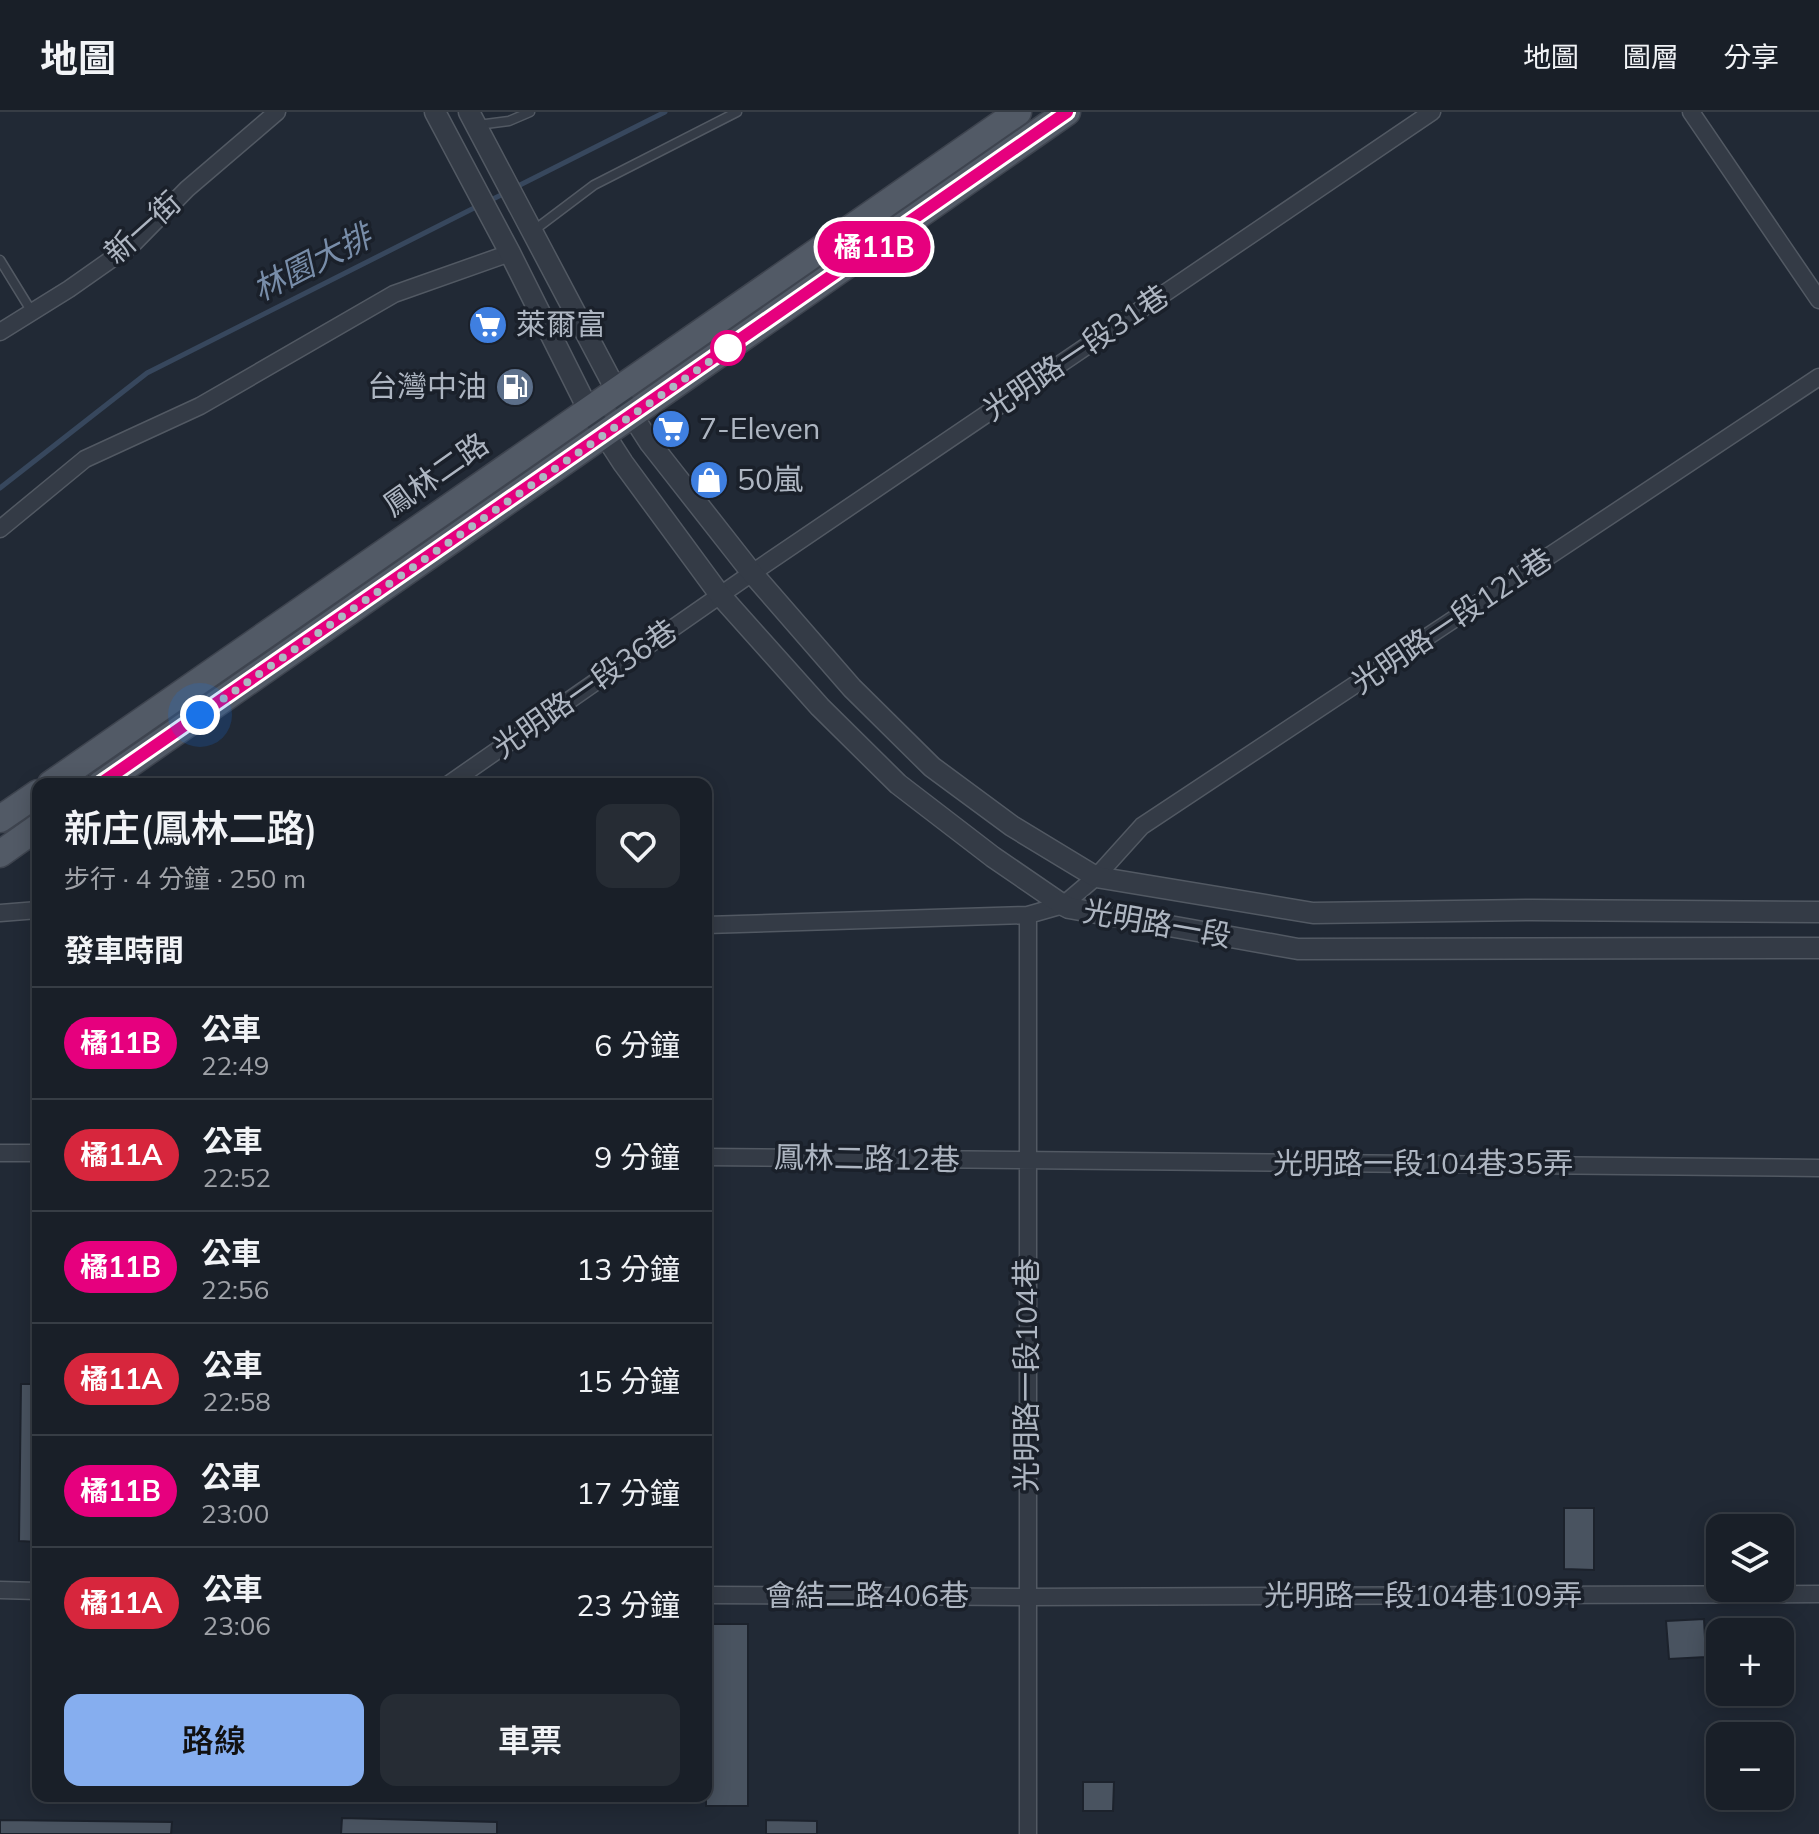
<!DOCTYPE html>
<html lang="zh-TW">
<meta charset="utf-8">
<style>
body{margin:0;font-family:Mulish,"Noto Sans TC",sans-serif;background:#262c34;color:#f1f3f6;height:100vh;display:flex;flex-direction:column;font-size:30px;white-space:nowrap}
*{box-sizing:border-box;margin:0}
p{font-size:26px;color:#9fa2a8}
.icon{flex:none;width:44px;height:44px;fill:none;stroke:currentColor;stroke-width:2;stroke-linecap:round;stroke-linejoin:round}
.map{position:relative;flex:1;overflow:hidden}
.panel{position:absolute;left:32px;top:666px;width:680px;height:1024px;display:flex;flex-direction:column;background:#191f28;border-radius:16px;box-shadow:0 4px 20px #0003,0 0 0 2px #373d45}
.panel>*{flex:none}
.badge{padding:0 16px;border-radius:26px;font-size:28px;line-height:52px}
.fabs{position:absolute;left:1706px;top:1402px;display:grid;gap:16px}
.fabs a{display:grid;place-items:center;width:88px;height:88px;border-radius:16px;background:#191f28;box-shadow:0 4px 20px #0003,0 0 0 2px #373d45;font-size:40px}
.you{position:absolute;width:40px;height:40px;margin:-20px;border:6px solid #fff;border-radius:50%;background:#1a73e8;box-shadow:0 0 0 12px #1a73e833}
.map>.badge{position:absolute;translate:-50% -50%;box-shadow:0 0 0 4px #fff}
h2{padding:0 32px;font-size:30px;line-height:72px}
.round{display:grid;place-items:center;flex:none;width:84px;height:84px;border-radius:16px;background:#262c34}
.summary{display:flex;align-items:center;justify-content:space-between;height:136px;padding:0 32px}
h1{font-size:38px;font-weight:600;line-height:60px}
.button{display:flex;gap:16px;margin-top:auto;padding:16px 32px}
.button a{flex:1;height:92px;border-radius:16px;background:#86aeef;color:#111;font-size:32px;font-weight:600;line-height:92px;text-align:center}
.button a+a{background:#262c34;color:#f1f3f6}
ul{padding:0;list-style:none}
li{display:flex;align-items:center;gap:24px;height:112px;padding:0 32px;border-top:2px solid #373d45}
li div{flex:1}
li b{display:block;font-size:30px}
li em{font-style:normal}
li .badge{min-width:88px;font-weight:700;text-align:center}
header{display:flex;align-items:center;gap:48px;box-sizing:border-box;height:112px;padding:0 40px;background:#191f28;border-bottom:2px solid #373d45}
header strong{font-size:38px}
nav{display:flex;gap:44px;margin-inline-start:auto;font-size:28px}
.map>svg:first-child{display:block}
</style>
<header>
<strong>地圖</strong>
<nav><a>地圖</a><a>圖層</a><a>分享</a></nav>
</header>
<div class="map">
<svg width="1819" height="1722" viewBox="0 0 1819 1722">
<rect width="100%" height="100%" fill="#212935"/>
<g fill="none" stroke-linecap="round" stroke-linejoin="round">
<path stroke="#37475d" stroke-width="5" d="M516 75 665 0
M487 90 507 80
M0 376 147 261 478 94"/>
</g>
<path fill="#495360" stroke="#1c222c" stroke-width="2" d="M21 1272H38V1430L19 1429Z
M1564 1396H1594V1458L1564 1457Z
M1704 1507 1706 1545 1669 1547 1666 1509Z
M706 1512H748V1694H706Z
M1083 1670H1114L1113 1699H1083Z
M342 1706 497 1710V1722H341Z
M0 1708 172 1710 171 1722H0Z
M766 1708 817 1709V1722H766Z"/>
<g fill="none" stroke-linecap="round" stroke-linejoin="round">
<defs>
<path id="service" d="M478 13 509 9 530 0
M533 119 594 73 737 0
M0 148 32 200"/>
<path id="minor" d="M1691 0 1819 188
M0 220 69 177 133 132 187 77 277 0
M0 417 85 347 200 294 394 182 510 141
M449 672 752 461 1432 0
M0 801 38 798
M1028 803V1722
M706 813 1028 803 1063 793 1096 765 1142 714 1819 265
M0 1041H38
M706 1045 1819 1056
M0 1478 38 1479
M706 1483 1027 1485 1819 1482"/>
<path id="tertiary" d="M435 0 510 141 588 297 623 351 720 483 820 595 898 672 993 745 1063 793 1069 796 1298 837 1819 836
M469 0 616 278 650 331 752 461 852 576 932 655 1012 714 1096 765 1313 801 1532 798 1819 800"/>
<path id="primary" d="M51 672 1018 0
M101 672 1067 0
M0 707 38 681
M0 742 38 715"/>
</defs>
<use href="#service" stroke="#525963" stroke-width="11"/>
<use href="#minor" stroke="#525963" stroke-width="19"/>
<use href="#tertiary" stroke="#525963" stroke-width="23"/>
<use href="#primary" stroke="#3e444f" stroke-width="29"/>
<use href="#service" stroke="#343b46" stroke-width="8"/>
<use href="#minor" stroke="#343b46" stroke-width="16"/>
<use href="#tertiary" stroke="#343b46" stroke-width="20"/>
<use href="#primary" stroke="#525a66" stroke-width="26"/>
</g>
<g fill="none" stroke-linecap="round" stroke-linejoin="round">
<defs>
<path id="line" d="M100 672 1067 0"/>
</defs>
<use href="#line" stroke="#fff" stroke-width="18"/>
<use href="#line" stroke="#e6007e" stroke-width="12"/>
<path stroke="#aeb6c2" stroke-width="8" stroke-dasharray="0 14.4" d="M200 603 732 234 728 236"/>
</g>
<defs>
<symbol id="supermarket-disc" viewBox="-11 -11 22 22"><circle r="9.5" fill="#3f7fe0" stroke="#1a202a"/><path d="M-6-5.5h2.5l.6 2H6L4.5 2H-2.5L-4.4-4H-6ZM-1.5 3.2a1.3 1.3 0 1 0 .1 0ZM3 3.2a1.3 1.3 0 1 0 .1 0Z" fill="#fff"/></symbol>
<symbol id="fuel-disc" viewBox="-11 -11 22 22"><circle r="9.5" fill="#5c6f8a" stroke="#1a202a"/><path d="M-5.5-6h7V0h2V4h1.3V-2.5L3-4.5l.8-.8L6-3V5H2.5V1h-1V6h-7ZM-4.2-4.7v3.2H.2V-4.7Z" fill="#fff"/></symbol>
<symbol id="shop-disc" viewBox="-11 -11 22 22"><circle r="9.5" fill="#3f7fe0" stroke="#1a202a"/><path d="M-5-2.5h2.3a2.7 3.5 0 0 1 5.4 0H5L5.5 6h-11ZM-1.5-2.5h3a1.5 2.3 0 0 0-3 0Z" fill="#fff"/></symbol>
</defs>
<g fill-rule="evenodd">
<use href="#supermarket-disc" x="466" y="191" width="44" height="44"/>
<use href="#fuel-disc" x="493" y="253" width="44" height="44"/>
<use href="#supermarket-disc" x="649" y="295" width="44" height="44"/>
<use href="#shop-disc" x="687" y="346" width="44" height="44"/>
</g>
<circle fill="#fff" stroke="#e6007e" stroke-width="4" cx="728" cy="236" r="16"/>
<g text-anchor="middle" stroke-width="7" stroke-linejoin="round" paint-order="stroke">
<g font-size="30" fill="#aeb6c2" stroke="#1a202a">
<text transform="translate(143 116) rotate(-42)" y="10">新一街</text>
<text transform="translate(1076 241) rotate(-34)" y="10">光明路一段31巷</text>
<text transform="translate(436 363) rotate(-35)" y="10">鳳林二路</text>
<text transform="translate(1452 509) rotate(-34)" y="10">光明路一段121巷</text>
<text transform="translate(585 577) rotate(-35)" y="10">光明路一段36巷</text>
<text transform="translate(1157 812) rotate(10)" y="10">光明路一段</text>
<text transform="translate(867 1047) rotate(1)" y="10">鳳林二路12巷</text>
<text x="1423" y="1062">光明路一段104巷35弄</text>
<text transform="translate(1027 1263) rotate(-90)" y="10">光明路一段104巷</text>
<text x="867" y="1494">會結二路406巷</text>
<text x="1423" y="1494">光明路一段104巷109弄</text>
</g>
<g font-size="30" fill="#aeb6c2" stroke="#1a202a" text-anchor="start">
<text x="516" y="223">萊爾富</text>
<text x="487" y="285" text-anchor="end">台灣中油</text>
<text x="699" y="327">7-Eleven</text>
<text x="737" y="378">50嵐</text>
</g>
<g font-size="32" font-style="italic" fill="#788da9" stroke="#1a202a">
<text transform="translate(312 151) rotate(-27)" y="11">林園大排</text>
</g>
</g>
</svg>
<div class="fabs">
<a><svg class="icon" aria-label="layers" viewBox="0 0 24 24"><path d="M12 4l9 5-9 5-9-5zM3 14l9 5 9-5"/></svg></a>
<a>+</a>
<a>−</a>
</div>
<div class="you" style="left:200px;top:603px"></div>
<b class="badge" style="left:874px;top:135px;background:#e6007e;color:#fff">橘11B</b>
<section class="panel">
<div class="summary"><div><h1>新庄(鳳林二路)</h1><p>步行 · 4 分鐘 · 250 m</p></div><a class="round"><svg class="icon" aria-label="heart" viewBox="0 0 24 24"><path d="M12 20l-8-8c-3-5 5-10 8-4 3-6 11-1 8 4z"/></svg></a></div>
<h2>發車時間</h2>
<ul>
<li><span class="badge" style="background:#e6007e;color:#fff">橘11B</span><div><b>公車</b><p>22:49</p></div><em>6 分鐘</em></li>
<li><span class="badge" style="background:#d7263d;color:#fff">橘11A</span><div><b>公車</b><p>22:52</p></div><em>9 分鐘</em></li>
<li><span class="badge" style="background:#e6007e;color:#fff">橘11B</span><div><b>公車</b><p>22:56</p></div><em>13 分鐘</em></li>
<li><span class="badge" style="background:#d7263d;color:#fff">橘11A</span><div><b>公車</b><p>22:58</p></div><em>15 分鐘</em></li>
<li><span class="badge" style="background:#e6007e;color:#fff">橘11B</span><div><b>公車</b><p>23:00</p></div><em>17 分鐘</em></li>
<li><span class="badge" style="background:#d7263d;color:#fff">橘11A</span><div><b>公車</b><p>23:06</p></div><em>23 分鐘</em></li>
</ul>
<div class="button"><a>路線</a><a>車票</a></div>
</section>
</div>
